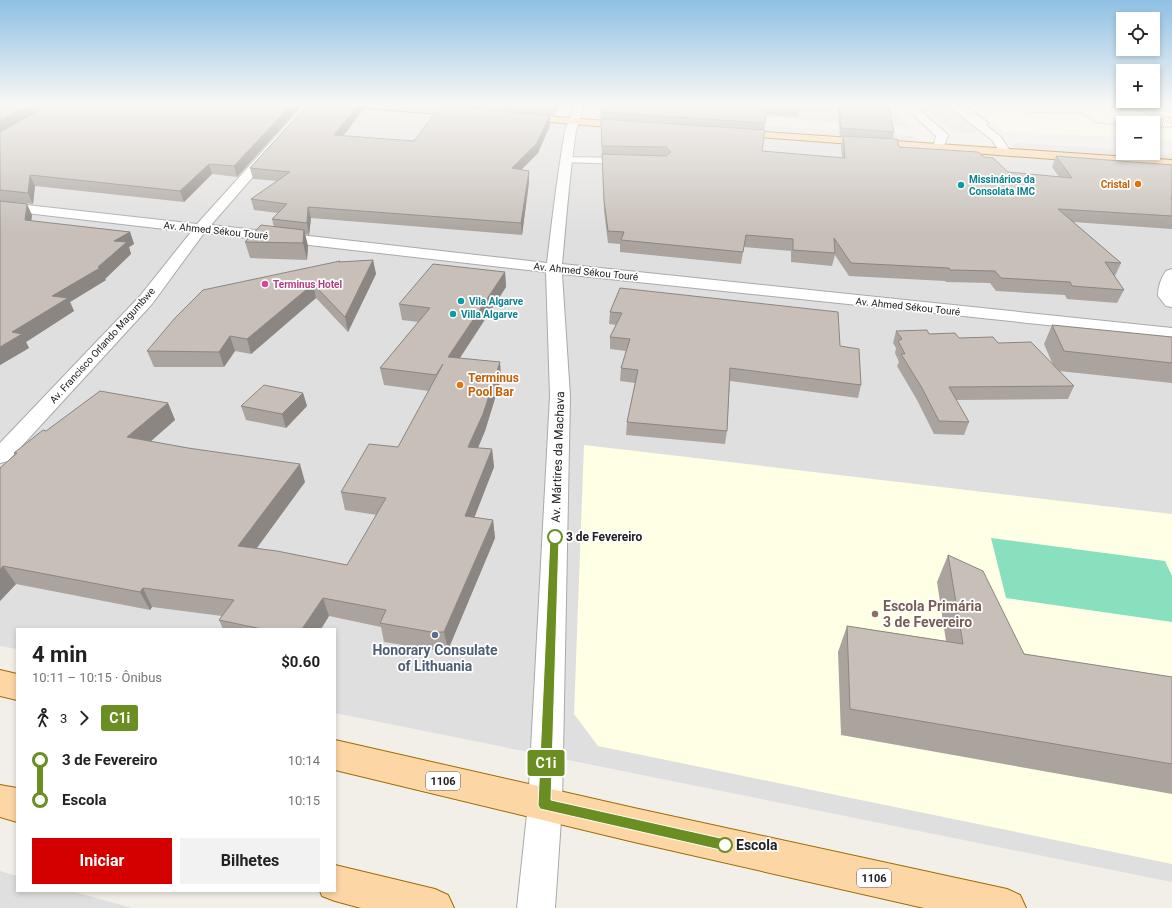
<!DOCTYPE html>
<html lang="pt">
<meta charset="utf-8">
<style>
body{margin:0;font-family:Roboto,sans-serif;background:#f2f2f2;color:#222;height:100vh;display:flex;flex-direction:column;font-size:15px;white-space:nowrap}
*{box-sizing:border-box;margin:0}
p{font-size:13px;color:#767676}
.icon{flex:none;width:22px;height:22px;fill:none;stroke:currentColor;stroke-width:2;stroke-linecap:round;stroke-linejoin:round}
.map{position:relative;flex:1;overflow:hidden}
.drawer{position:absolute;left:16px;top:628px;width:320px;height:264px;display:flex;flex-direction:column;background:#fff;border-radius:0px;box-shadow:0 2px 6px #0003}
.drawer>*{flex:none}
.badge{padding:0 8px;border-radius:3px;font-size:14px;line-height:26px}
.controls{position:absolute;left:1116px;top:12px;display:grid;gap:8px}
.controls a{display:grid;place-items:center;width:44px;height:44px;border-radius:0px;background:#fff;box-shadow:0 2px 6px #0003;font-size:20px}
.map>.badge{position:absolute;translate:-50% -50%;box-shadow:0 0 0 2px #fff}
.legs{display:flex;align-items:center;gap:6px;height:44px;padding:0 16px;font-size:13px}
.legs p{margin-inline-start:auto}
.head{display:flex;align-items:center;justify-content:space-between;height:68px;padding:0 16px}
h1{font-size:22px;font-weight:700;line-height:30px}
.primary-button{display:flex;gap:8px;margin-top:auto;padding:8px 16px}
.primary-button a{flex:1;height:46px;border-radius:0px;background:#d40000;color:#fff;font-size:16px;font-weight:700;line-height:46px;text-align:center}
.primary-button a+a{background:#f2f2f2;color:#222}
ul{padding:0 16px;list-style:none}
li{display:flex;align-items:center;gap:14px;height:40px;font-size:15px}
li i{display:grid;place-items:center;width:6px;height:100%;margin:0 5px;background:currentColor}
li i::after{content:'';width:10px;height:10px;margin:-5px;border:3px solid;border-radius:50%;background:#fff}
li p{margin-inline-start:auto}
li:first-child i{background:linear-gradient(#0000 50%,currentColor 0)}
li:last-child i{background:linear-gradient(currentColor 50%,#0000 0)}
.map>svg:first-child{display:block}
</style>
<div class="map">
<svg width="1172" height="908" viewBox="0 0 1172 908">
<rect width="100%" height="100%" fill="#f2efe9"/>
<path fill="#e0dfdf" d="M0 104H304L1172 167V882L335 713V629H17V649L0 646Z
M563 104H887L909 127Z
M0 871 17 876V891H71L132 908H0Z"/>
<path fill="#ffffe5" d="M968 104H1172V140L1153 139V123H1123V137L1005 132Z
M584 445 1172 514V864L598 746 574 714Z"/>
<path fill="#88e0be" d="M991 538 1165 561 1172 576V622L1006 598Z"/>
<path fill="#e2e2e2" d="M920 104H947L978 131 975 133 966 134 952 131Z
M608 114 911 136 920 139 912 141 604 120 597 117 599 115Z
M1021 143 1123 150V153L1172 154V160L1023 150 1011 146 1013 144Z"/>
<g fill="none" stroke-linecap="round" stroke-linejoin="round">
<defs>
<path id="lane" d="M955 104H963L988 123 983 129H977L976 127 979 123Z
M566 157 624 158 628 161 624 164 563 162 562 160 563 158Z"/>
<path id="street" d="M305 104H316L211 225 547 263C552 220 557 179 564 137 565 126 573 116 573 104H583C583 116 576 126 575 137 569 180 566 222 562 264L1172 328V338L562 274 570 396 562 805 555 908H517L528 805 550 396 546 272 204 233 152 304 8 461 0 463V443L140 296 191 232 0 210V202L197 224Z
M902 104H913L946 133 948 135 943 149H935L933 147 936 136Z
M946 104H958L1000 136 1011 152 1009 154H1001L992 140Z
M1172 269V307L1166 306 1158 296C1158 287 1161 278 1166 271Z"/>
<path id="primary" d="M348 104H397L467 110 472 113 467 116 353 107Z
M520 114 631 123 636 126 631 129 516 119 515 117 516 115Z
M735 130 1172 160V168L731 135 729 133 731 131Z
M0 670 17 674V700L0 696Z
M335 740 634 808 1007 889 1020 895 1026 908H924L634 842 335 770Z
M0 785 17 788V822L0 817Z
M335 865 435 889 448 895 454 908H361L335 901 322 896 320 891H335Z"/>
</defs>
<use href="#lane" stroke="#a9a9a9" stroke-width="2"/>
<use href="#street" stroke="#a9a9a9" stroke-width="2"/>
<use href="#primary" stroke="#a06b00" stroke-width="2"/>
<path stroke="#fa8072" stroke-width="1.5" stroke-dasharray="1 1" stroke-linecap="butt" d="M1006 104 1026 112 1081 113
M1087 104 1081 113 1098 123 1123 125
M1122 104 1172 123
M1132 104 1172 119
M1153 127H1172"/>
<use href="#lane" fill="#fff" fill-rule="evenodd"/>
<use href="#street" fill="#fff" fill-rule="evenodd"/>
<use href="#primary" fill="#fcd6a4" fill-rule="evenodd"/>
</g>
<path fill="#aba49e" d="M0 104H303L237 177 212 174 184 202 35 186 33 204 11 202 32 215 31 221 130 232 134 244 129 247 131 254 105 279 106 280 70 302 74 311 26 342 29 348 0 365Z
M308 104H363L364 109 343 136 414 141 448 107V104H559L554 116 550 115V125L538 153 521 170 529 182 522 235 311 218 309 235 305 234 308 246 307 260 250 258 245 242 274 227 272 219 278 213 254 210 251 199 277 181 253 179 250 168Z
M600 104H798L799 109 798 117 766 115 762 151 842 158 841 146 843 136H840L837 104H888L894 132 893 139 899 147 984 157 1008 172 1059 177 1052 167 1056 156 1172 199V229L1073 222 1121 263 1115 276H1114L1124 290 1117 303 1067 299 1065 295 996 291 990 283 946 282 945 281 849 276 835 255 832 266 791 262V251L744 247 741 264 620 252V244L608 243 604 211Z
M373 260 376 274 348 332 316 298 251 354 235 351 224 367H154L147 351 341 262Z
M505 272 506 287 460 358 500 362 501 379 485 431 478 448 492 449 494 467 474 517 493 520 495 538 448 650H434L384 642 381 627 329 616 321 629H223L219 620 222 616 152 607 150 610 16 584 0 601V468L15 455 14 453 46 431 168 403 175 420 151 441 305 482 257 548 347 565 377 515 345 510 341 492 398 447 429 391 384 385 380 368 418 322 402 320 399 304Z
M620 288 840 346 861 385 858 398 730 381 727 431 725 444 626 435 627 422 635 383 620 381 621 368 626 351 610 349V337L616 325 609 324 610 312Z
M1052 325 1172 337V383L1059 371 1074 386 1068 399 956 400 969 422 964 435 934 434 917 400 897 366 899 362 895 353 896 348 893 343 896 331 929 334 998 343 1053 365 1044 344Z
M303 393 307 406 286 428 246 420 241 406Z
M948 555 1024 654 1172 677V794L841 735 838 652 847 626 946 641 937 582Z"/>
<path fill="#8b8681" d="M31 104H51L0 133V121Z
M292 104H303L237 177 234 166Z
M359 104H363L364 109 336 145 334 135Z
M555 104H559L554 116V108Z
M550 115V125L538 153 512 179V168Z
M209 164 212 174 184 202 180 191Z
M529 171V182L522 235 521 223Z
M30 175 35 186 33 204 28 193Z
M27 204 32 215 30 231 25 220Z
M308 207 311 218 309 235 307 223Z
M304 230 308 246 307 260 303 243Z
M130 232 134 244 129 247 131 254 105 279 106 280 70 302 74 311 26 342 29 348 0 365V347L12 332 52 296 98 267 114 241Z
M373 260 376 274 348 332 345 317Z
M505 272 506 287 450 373 448 357Z
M313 284 316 298 251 354 247 339Z
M230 336 235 351 224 367 219 352Z
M500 362 501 379 485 431 471 464 468 447Z
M303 393 307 406 286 428 282 414Z
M168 403 175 420 135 455 127 437Z
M492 449 494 467 468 534 465 516Z
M300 464 305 482 245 564 238 546Z
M493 520 495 538 448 650 444 632Z
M3 566 16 584 0 601V570Z
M143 588 152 607 150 610 140 592Z
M323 598 329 616 321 629H302Z"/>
<path fill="#c7bfb8" stroke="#8b8681" d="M0 104H31L0 121Z
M51 104H292L234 166 209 164 180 191 30 175 28 193 0 190V132Z
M308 104H359L334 135 414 141 441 106 550 115 537 143 512 168 529 171 521 223 308 207 307 223 272 219 287 204 251 199 290 172 250 168Z
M509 104H555L554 108Z
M600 104H798L799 109 767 108 765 123 601 112Z
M839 104H888L894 132 841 128Z
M601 119 765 130 762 151 845 158 843 136 897 139 899 147 978 152 984 157 993 158 1008 172 1072 178 1056 156 1172 165V196L1171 198 1172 200V216L1058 209 1121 263 1105 262 1124 290 1072 286 1070 282 1001 278 995 271 950 270 949 268 851 263 834 238 835 253 793 250V239L746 235 743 252 621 240 624 232 608 231 604 200 602 154 666 156 671 152 666 147 602 146Z
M0 201 27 204 25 220 130 232 114 241 127 242 98 267 100 268 52 296 68 298 12 332 22 334 0 347Z
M261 225 304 230 303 243 245 242Z
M373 260 345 317 313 284 247 339 230 336 219 352 147 351 175 318 203 290 340 261 339 262Z
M433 264 505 272 448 357 500 362 483 414 468 447 492 449 465 516 493 520 444 632H431L380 623 386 610 323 598 302 629H262L219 620 234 600 143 588 140 592 3 566 0 570V468L17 453H14L43 430 46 431 100 391 168 403 127 437 188 448 300 464 238 546 277 551 347 565 386 498 341 492 369 444 398 447 443 364 436 375 380 368 430 308 399 304Z
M620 288 838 312 840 346 859 349 861 385 730 368 727 431 627 422 638 370 621 368 630 339 610 337 622 313 610 312Z
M1052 325 1172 337V363L1064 351Z
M927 330 929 334 955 333 959 338 993 337 998 343 1031 342 1074 386 949 387 969 422 939 421 922 388 901 354H905L898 341 902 339 896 331Z
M264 385 303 393 282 414 241 406Z
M948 555 983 571 1024 654 1172 677V764L850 709 847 626 963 644Z"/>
<linearGradient id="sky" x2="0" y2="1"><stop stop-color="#8fc0e4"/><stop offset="0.45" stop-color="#f9f8f5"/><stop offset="1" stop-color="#f9f8f5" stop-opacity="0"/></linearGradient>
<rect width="1172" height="232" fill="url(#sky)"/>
<path fill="#6b8e23" stroke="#fff" d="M555 534 559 537 551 800 725 839 729 841 731 845 729 849 725 851 540 809 538 805 550 537Z"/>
<g fill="#e8710a" stroke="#fff" stroke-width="1.5">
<circle cx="1138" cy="184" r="4"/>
<circle cx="460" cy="385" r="4"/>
</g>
<g fill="#0f9aa8" stroke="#fff" stroke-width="1.5">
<circle cx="961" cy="185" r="4"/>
<circle cx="461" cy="301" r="4"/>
<circle cx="453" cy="314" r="4"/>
</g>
<circle fill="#d1479c" stroke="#fff" stroke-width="1.5" cx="265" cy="284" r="4"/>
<g fill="#fff" stroke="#6b8e23" stroke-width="2">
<circle cx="555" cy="537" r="7"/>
<circle cx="725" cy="845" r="7"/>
</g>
<circle fill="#8d6e63" stroke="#fff" stroke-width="1.5" cx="875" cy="614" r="4"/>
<circle fill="#5c6f8a" stroke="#fff" stroke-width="1.5" cx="435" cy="635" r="4"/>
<g text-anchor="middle" stroke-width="3.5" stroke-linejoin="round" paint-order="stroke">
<g font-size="10" font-weight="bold" fill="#0d838f" stroke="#fff" text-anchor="start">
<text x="969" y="183">Missinários da<tspan x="969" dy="12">Consolata IMC</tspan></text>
<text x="469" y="305">Vila Algarve</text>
<text x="461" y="318">Villa Algarve</text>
</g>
<g font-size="10" font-weight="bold" fill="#c56008" stroke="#fff" text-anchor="end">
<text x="1130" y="188">Cristal</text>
</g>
<g font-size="10" fill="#222" stroke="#fff">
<text transform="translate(216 230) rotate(6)" y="4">Av. Ahmed Sékou Touré</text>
<text transform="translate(586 271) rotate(6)" y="4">Av. Ahmed Sékou Touré</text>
<text transform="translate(908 306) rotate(6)" y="4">Av. Ahmed Sékou Touré</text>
<text transform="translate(102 345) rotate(-48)" y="4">Av. Francisco Orlando Magumbwe</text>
</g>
<g font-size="10" font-weight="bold" fill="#b23c85" stroke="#fff" text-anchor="start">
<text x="273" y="288">Terminus Hotel</text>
</g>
<g fill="#fff" stroke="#646464" stroke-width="1">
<rect x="426" y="772" width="34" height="18" rx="3"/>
<rect x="857" y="869" width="34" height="18" rx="3"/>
</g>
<g font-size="11" font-weight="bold" fill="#222">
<text x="443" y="785">1106</text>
<text x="874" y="882">1106</text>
</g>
<g font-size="12" font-weight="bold" fill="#c56008" stroke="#fff" text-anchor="start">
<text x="468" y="382">Terminus<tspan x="468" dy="14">Pool Bar</tspan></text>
</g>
<g font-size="12" fill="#222" stroke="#fff">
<text transform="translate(558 457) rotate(-88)" y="4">Av. Mártires da Machava</text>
</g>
<g font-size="12" font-weight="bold" fill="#222" stroke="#fff" text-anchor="start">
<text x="566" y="541">3 de Fevereiro</text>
</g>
<g font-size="14" font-weight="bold" fill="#785e54" stroke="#fff" text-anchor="start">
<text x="883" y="611">Escola Primária<tspan x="883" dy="16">3 de Fevereiro</tspan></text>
</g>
<g font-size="14" font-weight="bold" fill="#4e5e75" stroke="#fff">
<text x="435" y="655">Honorary Consulate<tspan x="435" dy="16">of Lithuania</tspan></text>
</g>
<g font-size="14" font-weight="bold" fill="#222" stroke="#fff" text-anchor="start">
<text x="736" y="850">Escola</text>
</g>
</g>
</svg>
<div class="controls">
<a><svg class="icon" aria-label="locate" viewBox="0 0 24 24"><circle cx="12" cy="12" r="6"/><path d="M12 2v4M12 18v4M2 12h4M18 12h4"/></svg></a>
<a>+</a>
<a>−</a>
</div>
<b class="badge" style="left:546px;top:763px;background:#6b8e23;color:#fff">C1i</b>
<section class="drawer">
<div class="head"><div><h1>4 min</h1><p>10:11 – 10:15 · Ônibus</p></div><b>$0.60</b></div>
<div class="legs"><svg class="icon" aria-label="walk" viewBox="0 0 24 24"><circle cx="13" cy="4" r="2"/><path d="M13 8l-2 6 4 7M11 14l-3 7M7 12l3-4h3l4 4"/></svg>3<svg class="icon" aria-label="forward" viewBox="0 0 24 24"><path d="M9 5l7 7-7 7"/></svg><b class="badge" style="background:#6b8e23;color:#fff">C1i</b></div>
<ul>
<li><i style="color:#6b8e23"></i><b>3 de Fevereiro</b><p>10:14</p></li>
<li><i style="color:#6b8e23"></i><b>Escola</b><p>10:15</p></li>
</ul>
<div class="primary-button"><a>Iniciar</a><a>Bilhetes</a></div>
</section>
</div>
